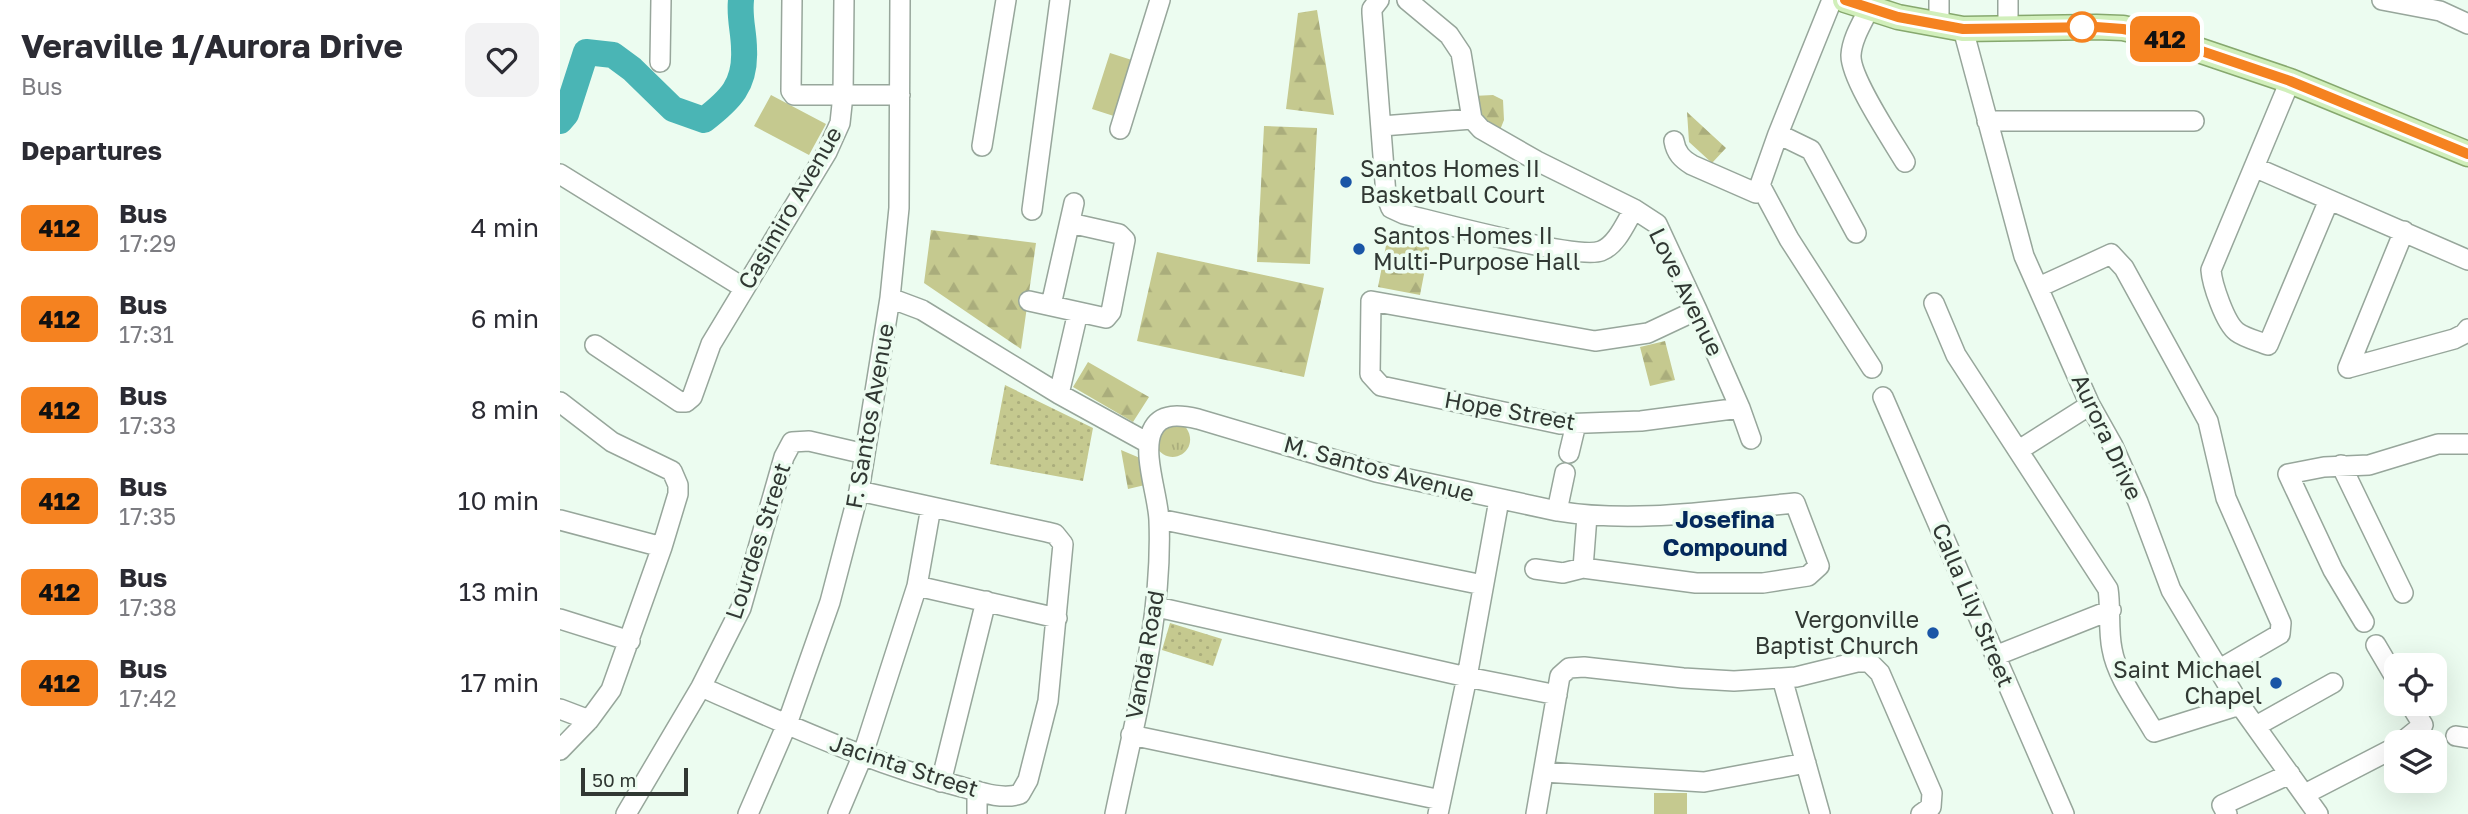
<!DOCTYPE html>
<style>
body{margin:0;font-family:"Golos Text",sans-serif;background:#f2f2f3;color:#2b2b33;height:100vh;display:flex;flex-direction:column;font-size:26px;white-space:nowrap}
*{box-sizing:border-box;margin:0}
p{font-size:23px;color:#7c7c81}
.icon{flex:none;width:38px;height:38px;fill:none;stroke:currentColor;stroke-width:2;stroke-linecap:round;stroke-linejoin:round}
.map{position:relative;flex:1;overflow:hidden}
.sheet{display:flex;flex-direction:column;background:#fff;width:560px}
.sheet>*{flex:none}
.badge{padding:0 14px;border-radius:10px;font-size:24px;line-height:46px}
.fabs{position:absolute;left:1824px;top:653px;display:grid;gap:14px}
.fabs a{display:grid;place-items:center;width:63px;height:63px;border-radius:14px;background:#fff;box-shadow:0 7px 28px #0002;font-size:35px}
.scale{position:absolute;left:21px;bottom:18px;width:107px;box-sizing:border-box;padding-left:7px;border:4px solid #313833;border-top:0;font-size:19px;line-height:24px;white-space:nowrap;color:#313833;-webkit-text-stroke:5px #ecfcf0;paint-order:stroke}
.map>.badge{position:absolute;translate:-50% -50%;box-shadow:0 0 0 4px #fff}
h2{padding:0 21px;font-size:26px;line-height:63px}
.round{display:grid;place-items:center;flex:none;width:74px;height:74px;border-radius:14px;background:#f2f2f3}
.overview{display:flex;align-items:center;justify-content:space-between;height:119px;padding:0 21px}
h1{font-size:33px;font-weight:700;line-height:52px}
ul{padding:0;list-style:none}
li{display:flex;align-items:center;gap:21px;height:91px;padding:0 21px}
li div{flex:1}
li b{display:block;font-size:26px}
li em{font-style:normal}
li .badge{min-width:77px;font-weight:700;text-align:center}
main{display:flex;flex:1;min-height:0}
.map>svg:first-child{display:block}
</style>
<main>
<section class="sheet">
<div class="overview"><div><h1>Veraville 1/Aurora Drive</h1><p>Bus</p></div><a class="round"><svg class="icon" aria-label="heart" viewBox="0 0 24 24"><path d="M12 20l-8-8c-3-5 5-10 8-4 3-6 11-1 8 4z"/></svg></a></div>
<h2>Departures</h2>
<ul>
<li><span class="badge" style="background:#f58220;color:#111">412</span><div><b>Bus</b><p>17:29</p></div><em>4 min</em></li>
<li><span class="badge" style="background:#f58220;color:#111">412</span><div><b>Bus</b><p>17:31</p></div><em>6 min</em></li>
<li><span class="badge" style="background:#f58220;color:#111">412</span><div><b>Bus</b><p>17:33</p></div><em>8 min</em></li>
<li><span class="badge" style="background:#f58220;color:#111">412</span><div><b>Bus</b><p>17:35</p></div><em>10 min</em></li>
<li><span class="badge" style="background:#f58220;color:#111">412</span><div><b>Bus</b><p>17:38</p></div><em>13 min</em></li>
<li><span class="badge" style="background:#f58220;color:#111">412</span><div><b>Bus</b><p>17:42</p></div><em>17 min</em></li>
</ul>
</section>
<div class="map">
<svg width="1908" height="814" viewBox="0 0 1908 814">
<defs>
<pattern id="grass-tufts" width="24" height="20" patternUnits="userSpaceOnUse" patternTransform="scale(1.75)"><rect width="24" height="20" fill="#c5c98f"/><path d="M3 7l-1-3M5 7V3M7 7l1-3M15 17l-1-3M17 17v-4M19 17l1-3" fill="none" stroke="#aaad7c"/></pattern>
<pattern id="forest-firs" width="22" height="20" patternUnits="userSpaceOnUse" patternTransform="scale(1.75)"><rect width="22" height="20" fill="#c5c98f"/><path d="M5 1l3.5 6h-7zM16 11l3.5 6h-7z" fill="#aaad7c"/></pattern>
<pattern id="park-dots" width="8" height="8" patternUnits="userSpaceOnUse" patternTransform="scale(1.75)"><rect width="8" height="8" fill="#c5c98f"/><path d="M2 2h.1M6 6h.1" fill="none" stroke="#aaad7c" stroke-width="1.8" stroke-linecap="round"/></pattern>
</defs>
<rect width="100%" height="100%" fill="#ecfcf0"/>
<path fill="url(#grass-tufts)" d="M602 424 624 425C644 448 610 472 595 445Z"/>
<path fill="url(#forest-firs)" d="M757 10 774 115 726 109 738 13Z
M933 95 943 100 944 120 938 135 920 125 913 96Z
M1127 112 1166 148 1152 163 1129 142Z
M704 126 757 128 750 264 697 262Z
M371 230 476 243 461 349 364 283Z
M829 230 871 238 860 295 818 287Z
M597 252 764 288 744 377 577 341Z
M1105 341 1115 380 1090 386 1080 347Z
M528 362 589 397 573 422 513 387Z
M561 450 580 458 585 485 568 489Z"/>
<path fill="url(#park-dots)" d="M445 385 533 428 523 481 430 464Z
M610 623 662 639 653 666 602 650Z"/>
<path fill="#c5c98f" d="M550 53 578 62 560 118 532 109Z
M211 95 266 124 249 155 194 126Z
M1094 793H1127V814H1094Z"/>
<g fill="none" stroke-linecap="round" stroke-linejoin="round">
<path stroke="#4ab5b5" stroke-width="26" d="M0 121 6 114 26 52 53 55 72 69 113 109 144 120C170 100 186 85 184 49 184 32 179 18 181 0"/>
<defs>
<path id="minor" d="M232 0 231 91 234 95H340
M819 0 812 9V13L826 195 831 208 844 214C877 222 1017 260 1041 251 1057 245 1066 222 1074 209
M847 0 889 35 901 53 912 119 921 129 977 161 1074 209 1097 224 1137 310 1180 408 1191 439
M1272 0 1218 134 1200 185 1229 239 1312 368
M1822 0 1880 11 1908 24
M1309 9C1302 23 1292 39 1291 55 1290 78 1332 140 1345 162
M1379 26V0
M1403 29 1464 256 1530 405 1553 446 1578 502 1611 590 1680 705 1758 814
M1448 29V0
M100 62 101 0
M1730 81 1651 270C1652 284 1665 323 1677 332 1685 338 1698 341 1708 345L1769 200
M1427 121H1634
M822 126 912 119
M560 129 600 0
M1218 134 1251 150 1296 233
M1114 141C1116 153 1122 159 1132 165L1196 193 1200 185
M422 146 446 0
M1694 167 1908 260
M0 174 184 288
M472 210 500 0
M1479 287 1551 254 1564 268 1648 421 1666 498 1721 623 1720 634 1658 670
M330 298 362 310 499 394 588 443
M469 301 546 318 551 312 565 240 559 234 510 223
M1374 303 1396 355 1548 589C1551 608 1548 630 1552 649 1557 678 1580 707 1594 732L1680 705
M491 305 514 203
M1137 310 1088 333 1035 341 811 301 810 374 821 386 1000 424 1081 421 1180 408
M35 345 120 402H126L132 397 151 344 267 152 280 123 283 95 284 0
M1788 368 1844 231
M1788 368 1894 339 1904 334 1908 329
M499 394 518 312
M1323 397 1504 814
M0 402 52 442 112 471 118 485V494L102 547 51 690 29 720 0 750
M1459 450 1530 405
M1009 453 1016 424
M1781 465 1843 593
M599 519 923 585
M0 520 102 547
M1023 568 1027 516
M975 569 1003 573 1023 568 1136 583H1203L1248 576 1259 566 1235 503C1157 510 1075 524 997 511
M357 586 497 618
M597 607 907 677 997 695
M0 619 70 641
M1804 622 1773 570 1728 474 1764 467 1809 465 1878 444H1908
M1816 645 1836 679
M1435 656 1551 610
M1222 678 1260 814
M141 687C227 724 311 764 402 787 420 792 442 800 460 794L468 780 488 701 503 544 495 534 487 532 299 491
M0 709 29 720
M1696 726 1773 683
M571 735 881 800
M1896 736 1908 738
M1842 742 1863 725 1850 704
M984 772 1144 782 1246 763
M381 782 426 601
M1745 794 1836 747
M66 814 141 687 181 608 224 457 232 442 249 441 305 454
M188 814 227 724 270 602 299 491 330 298 339 208 340 0
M278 814 302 757 357 586 371 507
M417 814V791
M555 814C575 717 603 620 599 520 598 495 582 454 592 431 600 412 621 415 638 419L816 472 997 511 1005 473
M878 814 907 677 939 500
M976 814 1000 676 1009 668 1024 667 1123 678 1174 681 1236 677 1297 662H1309L1320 673 1372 793 1371 807 1361 814
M1667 814 1662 805 1730 774"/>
<path id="major" d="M1285 0 1338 17 1403 29 1536 27 1563 28 1594 35 1730 81 1908 154"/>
</defs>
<use href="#minor" stroke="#97a69b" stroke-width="22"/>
<use href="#major" stroke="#86a86e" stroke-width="27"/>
<use href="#minor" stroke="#fff" stroke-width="19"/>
<use href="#major" stroke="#d1efbb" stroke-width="24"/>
</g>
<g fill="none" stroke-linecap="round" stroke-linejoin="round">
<defs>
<path id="line" d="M1285 0 1338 17 1403 29 1536 27 1563 29 1594 35 1730 81 1908 154"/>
</defs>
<use href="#line" stroke="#fff" stroke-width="16"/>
<use href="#line" stroke="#f58220" stroke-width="10"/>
</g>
<circle fill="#fff" stroke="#f58220" stroke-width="3.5" cx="1522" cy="27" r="14"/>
<g fill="#1a55a6" stroke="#ecfcf0" stroke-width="2.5">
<circle cx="786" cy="182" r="7"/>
<circle cx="799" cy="249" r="7"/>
<circle cx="1373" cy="633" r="7"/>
<circle cx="1716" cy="683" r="7"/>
</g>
<g text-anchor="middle" stroke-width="7" stroke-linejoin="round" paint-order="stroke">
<g font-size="23" fill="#313833" stroke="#ecfcf0" text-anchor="start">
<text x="800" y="177">Santos Homes II<tspan x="800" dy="26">Basketball Court</tspan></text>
<text x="813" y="244">Santos Homes II<tspan x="813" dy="26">Multi-Purpose Hall</tspan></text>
<text x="1359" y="628" text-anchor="end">Vergonville<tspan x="1359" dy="26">Baptist Church</tspan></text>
<text x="1702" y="678" text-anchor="end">Saint Michael<tspan x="1702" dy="26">Chapel</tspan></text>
</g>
<g font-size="23" fill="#313833" stroke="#ecfcf0">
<text transform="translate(230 208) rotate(-60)" y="8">Casimiro Avenue</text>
<text transform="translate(1126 292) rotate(64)" y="8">Love Avenue</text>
<text transform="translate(950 411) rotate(10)" y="8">Hope Street</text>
<text transform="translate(310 416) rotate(-80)" y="8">F. Santos Avenue</text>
<text transform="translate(1547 437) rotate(65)" y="8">Aurora Drive</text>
<text transform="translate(819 469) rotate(15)" y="8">M. Santos Avenue</text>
<text transform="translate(198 541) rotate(-72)" y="8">Lourdes Street</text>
<text transform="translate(1413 605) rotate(67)" y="8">Calla Lily Street</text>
<text transform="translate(585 655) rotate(-80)" y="8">Vanda Road</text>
<text transform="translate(344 766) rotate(18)" y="8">Jacinta Street</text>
</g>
<g font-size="24" font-weight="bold" fill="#04295c" stroke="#ecfcf0">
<text x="1165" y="528">Josefina<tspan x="1165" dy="28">Compound</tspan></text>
</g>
</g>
</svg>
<div class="fabs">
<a><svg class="icon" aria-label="locate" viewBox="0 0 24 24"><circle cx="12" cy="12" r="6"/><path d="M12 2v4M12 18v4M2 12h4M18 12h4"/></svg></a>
<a><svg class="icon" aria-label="layers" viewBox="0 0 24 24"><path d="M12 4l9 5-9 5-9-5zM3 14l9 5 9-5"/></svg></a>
</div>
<div class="scale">50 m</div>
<b class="badge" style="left:1605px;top:39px;background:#f58220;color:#111">412</b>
</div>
</main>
